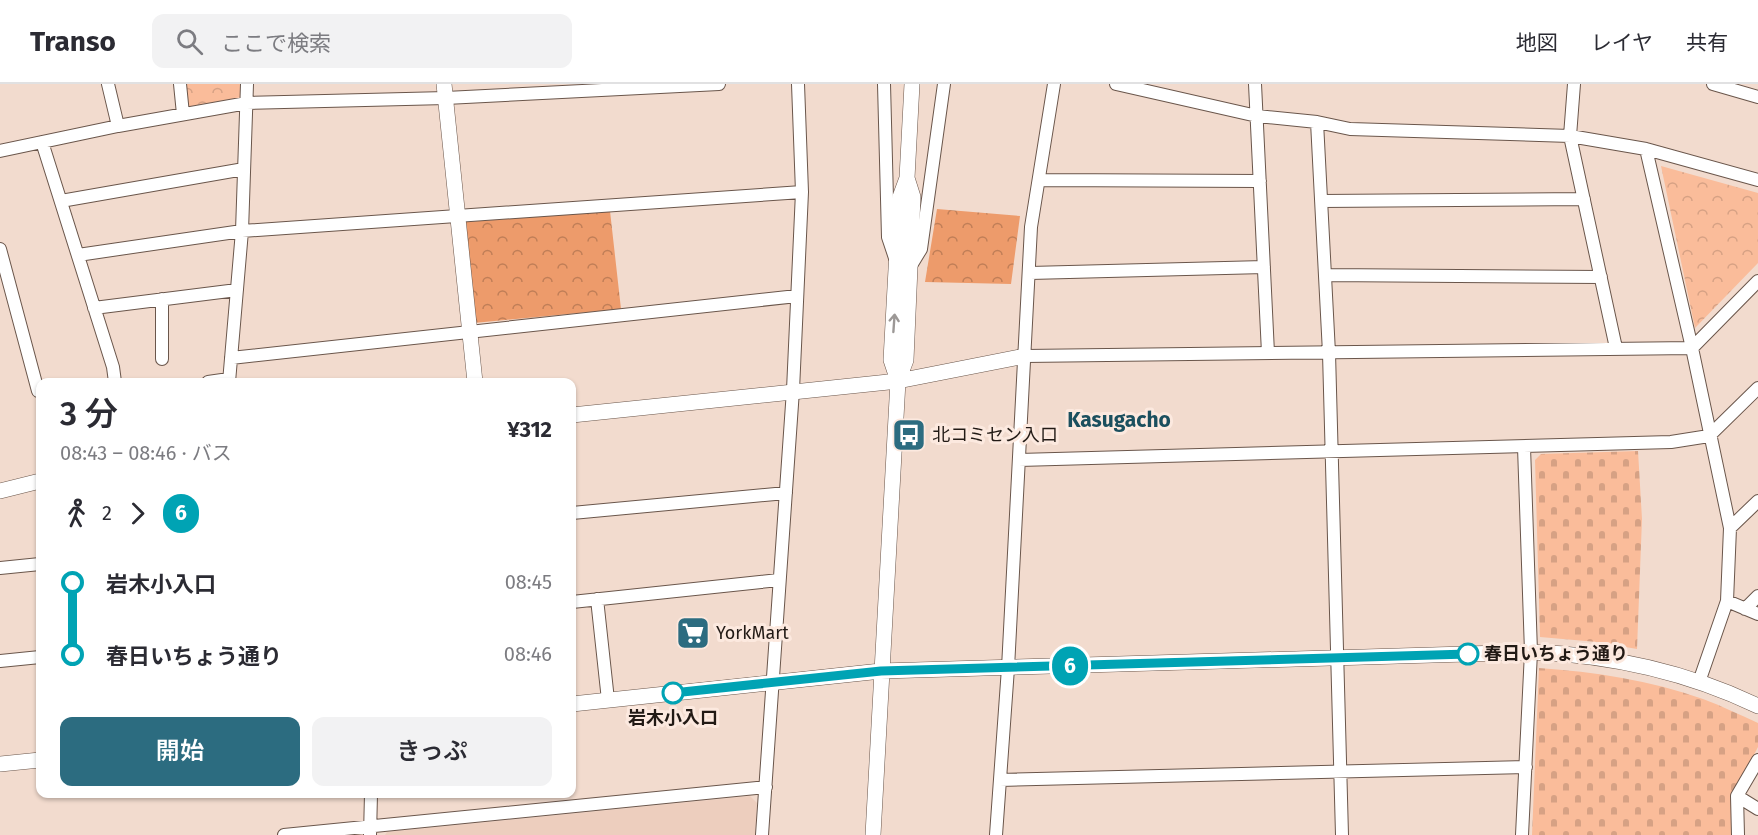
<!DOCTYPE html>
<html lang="ja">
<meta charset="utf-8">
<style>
body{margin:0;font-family:"Fira Sans","Noto Sans JP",sans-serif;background:#f2f2f3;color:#2b2b33;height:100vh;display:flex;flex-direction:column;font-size:22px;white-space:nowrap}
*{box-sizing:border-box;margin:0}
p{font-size:20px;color:#7c7c81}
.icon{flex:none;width:33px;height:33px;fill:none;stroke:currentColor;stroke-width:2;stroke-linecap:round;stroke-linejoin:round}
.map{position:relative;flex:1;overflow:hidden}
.sheet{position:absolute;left:36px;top:294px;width:540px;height:420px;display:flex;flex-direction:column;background:#fff;border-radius:12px;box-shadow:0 2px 4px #0004}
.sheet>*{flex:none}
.badge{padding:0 12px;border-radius:20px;font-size:21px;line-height:39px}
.map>.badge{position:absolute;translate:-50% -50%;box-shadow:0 0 0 3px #fff}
.legs{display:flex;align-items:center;gap:9px;height:66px;padding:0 24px;font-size:20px}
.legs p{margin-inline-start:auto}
.head{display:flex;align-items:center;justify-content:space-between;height:102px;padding:0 24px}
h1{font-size:33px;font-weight:600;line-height:45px}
.action{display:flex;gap:12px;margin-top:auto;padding:12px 24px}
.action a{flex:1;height:69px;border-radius:12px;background:#2c6c80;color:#fff;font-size:24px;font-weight:600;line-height:69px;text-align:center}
.action a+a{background:#f2f2f3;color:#2b2b33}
ul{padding:0 24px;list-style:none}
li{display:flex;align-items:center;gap:21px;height:72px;font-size:22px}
li i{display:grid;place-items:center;width:9px;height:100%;margin:0 8px;background:currentColor}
li i::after{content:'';width:15px;height:15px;margin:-8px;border:4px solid;border-radius:50%;background:#fff}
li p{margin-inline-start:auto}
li:first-child i{background:linear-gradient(#0000 50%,currentColor 0)}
li:last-child i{background:linear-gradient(currentColor 50%,#0000 0)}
header{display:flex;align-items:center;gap:36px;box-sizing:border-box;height:84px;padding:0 30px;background:#fff;border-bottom:2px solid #e1e1e2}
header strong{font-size:28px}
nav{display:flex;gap:33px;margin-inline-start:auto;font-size:21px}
.search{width:420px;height:54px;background:#f2f2f3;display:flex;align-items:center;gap:15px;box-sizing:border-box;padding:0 21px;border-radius:12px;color:#7c7c81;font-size:22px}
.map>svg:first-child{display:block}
</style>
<header>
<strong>Transo</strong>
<div class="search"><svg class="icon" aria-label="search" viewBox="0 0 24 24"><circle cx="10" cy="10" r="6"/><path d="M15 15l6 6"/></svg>ここで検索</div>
<nav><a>地図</a><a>レイヤ</a><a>共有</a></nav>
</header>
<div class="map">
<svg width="1758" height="751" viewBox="0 0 1758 751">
<defs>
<pattern id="forest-crowns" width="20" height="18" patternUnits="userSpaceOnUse" patternTransform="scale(1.5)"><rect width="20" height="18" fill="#ed9b6b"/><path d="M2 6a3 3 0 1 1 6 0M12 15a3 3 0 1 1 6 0" fill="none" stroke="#c07e57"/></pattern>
<pattern id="cemetery-stones" width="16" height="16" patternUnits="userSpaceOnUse" patternTransform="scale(1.5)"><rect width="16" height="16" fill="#fabc9a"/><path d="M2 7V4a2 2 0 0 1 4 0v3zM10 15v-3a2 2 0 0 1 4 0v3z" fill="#d6a184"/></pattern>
<pattern id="park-crowns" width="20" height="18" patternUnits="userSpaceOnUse" patternTransform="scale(1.5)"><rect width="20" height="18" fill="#fabc9a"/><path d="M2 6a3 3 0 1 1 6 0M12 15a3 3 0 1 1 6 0" fill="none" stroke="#d6a184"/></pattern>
</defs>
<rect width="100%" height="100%" fill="#f2dbce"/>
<path fill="#edcebe" d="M750 712 757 719 755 751H385L387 748Z"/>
<path fill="url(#forest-crowns)" d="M937 125 1020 132 1011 200 925 198Z
M610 127 621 225 474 239 466 138Z"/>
<path fill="url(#cemetery-stones)" d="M1638 367 1642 435 1637 565 1597 558 1540 553 1535 376 1541 370Z
M1539 584C1595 588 1650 596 1703 615 1722 622 1740 631 1758 639V663L1731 715 1732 751H1532Z"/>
<path fill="url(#park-crowns)" d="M184 0H242V13L186 23Z
M1661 82 1758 109V179L1695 244Z"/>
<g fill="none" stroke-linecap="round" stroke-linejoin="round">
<defs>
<path id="minor" d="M108 0 118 42
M180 0 183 30
M884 0 888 153 895 174
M1116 0 1257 32 1317 38 1350 45 1570 52 1646 65 1758 96
M1255 0 1268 269
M1574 0 1570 52 1616 264
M1713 0 1758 13
M1317 38 1329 269 1342 751
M42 58 113 283 115 298
M1646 65 1692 264 1730 444 1727 517 1699 598
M0 67 118 42 247 19 446 14 719 0
M1040 96 1260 97
M61 117 244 85
M1321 117 1584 115
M0 165 38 307
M78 171 242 147 802 108
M910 183 921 165 944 0
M1030 189 1264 183
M1325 191 1601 193
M94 224 237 206
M1025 272 1692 264 1758 197
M231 274 797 212
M162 275V215
M208 298 229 295
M229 298 242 147 247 0
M1019 376 1671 358 1709 352 1758 304
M572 429 786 409
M1730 444 1758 417
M0 484 40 480
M597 515 608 616
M1727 517 1758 530
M572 518 779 496
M1745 525 1758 512
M0 577 40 573
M1000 696 1526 683
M1737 712 1758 725
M284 751 766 703
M370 751 371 710
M762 751 793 306 802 108 798 0
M996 751 1008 584 1031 143 1054 0
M1522 751 1531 568 1524 363
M1738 751 1737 712 1758 676"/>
<path id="tertiary" d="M444 0 475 298
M898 297 891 276 900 113 907 94 912 0
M572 331 898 297 1025 272
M0 407 40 397
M572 620 881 587 1531 568C1609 571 1687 588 1758 622
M0 680 40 676
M873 751 898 297 906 276 913 113 907 94"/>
</defs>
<use href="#minor" stroke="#6a564b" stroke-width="14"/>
<use href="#tertiary" stroke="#6a564b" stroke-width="16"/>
<use href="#minor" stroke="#fff" stroke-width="12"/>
<use href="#tertiary" stroke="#fff" stroke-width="15"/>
</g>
<defs><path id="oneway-shaft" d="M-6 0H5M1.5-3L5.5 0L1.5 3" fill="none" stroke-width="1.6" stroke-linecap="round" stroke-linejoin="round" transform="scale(1.5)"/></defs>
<use stroke="#9c9896" href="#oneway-shaft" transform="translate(894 239) rotate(-86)"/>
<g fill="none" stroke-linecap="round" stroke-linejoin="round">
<defs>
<path id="line-1" d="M673 609 881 587 1468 570"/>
</defs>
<use href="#line-1" stroke="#fff" stroke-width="14"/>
<use href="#line-1" stroke="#00a3b4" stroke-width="9"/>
</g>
<defs>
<symbol id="bus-square" viewBox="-11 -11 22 22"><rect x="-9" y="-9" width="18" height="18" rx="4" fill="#2c6c80" stroke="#fce9df"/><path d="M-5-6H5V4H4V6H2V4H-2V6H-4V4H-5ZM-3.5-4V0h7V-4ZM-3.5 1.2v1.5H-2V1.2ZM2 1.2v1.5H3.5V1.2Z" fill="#fff"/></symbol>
<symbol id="supermarket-square" viewBox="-11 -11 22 22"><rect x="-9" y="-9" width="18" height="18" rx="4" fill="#2c6c80" stroke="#fce9df"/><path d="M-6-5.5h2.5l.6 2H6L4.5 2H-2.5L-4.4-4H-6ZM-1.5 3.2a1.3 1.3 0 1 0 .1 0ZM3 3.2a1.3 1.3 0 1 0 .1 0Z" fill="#fff"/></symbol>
</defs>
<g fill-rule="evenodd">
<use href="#bus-square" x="890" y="332" width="38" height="38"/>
<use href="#supermarket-square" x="674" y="530" width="38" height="38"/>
</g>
<g fill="#fff" stroke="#00a3b4" stroke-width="3">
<circle cx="1468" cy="570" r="10"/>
<circle cx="673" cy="609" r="10"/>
</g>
<g text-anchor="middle" stroke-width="6" stroke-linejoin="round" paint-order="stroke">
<g font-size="18" fill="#221a15" stroke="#fce9df" text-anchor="start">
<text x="932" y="357">北コミセン入口</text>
<text x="716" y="555">YorkMart</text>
</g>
<g font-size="18" font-weight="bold" fill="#221a15" stroke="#fce9df" text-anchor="start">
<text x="1484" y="576">春日いちょう通り</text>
<text x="673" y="640" text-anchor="middle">岩木小入口</text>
</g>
<g font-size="21" font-weight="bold" fill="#1b4f5e" stroke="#fce9df">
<text x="1119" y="343">Kasugacho</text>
</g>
</g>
</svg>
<b class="badge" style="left:1070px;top:582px;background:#00a3b4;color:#fff">6</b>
<section class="sheet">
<div class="head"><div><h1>3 分</h1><p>08:43 – 08:46 · バス</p></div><b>¥312</b></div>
<div class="legs"><svg class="icon" aria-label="walk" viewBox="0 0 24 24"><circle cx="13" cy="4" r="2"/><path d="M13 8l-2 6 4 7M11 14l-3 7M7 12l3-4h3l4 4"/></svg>2<svg class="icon" aria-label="forward" viewBox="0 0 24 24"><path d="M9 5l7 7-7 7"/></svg><b class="badge" style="background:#00a3b4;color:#fff">6</b></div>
<ul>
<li><i style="color:#00a3b4"></i><b>岩木小入口</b><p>08:45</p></li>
<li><i style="color:#00a3b4"></i><b>春日いちょう通り</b><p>08:46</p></li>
</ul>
<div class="action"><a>開始</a><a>きっぷ</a></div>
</section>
</div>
